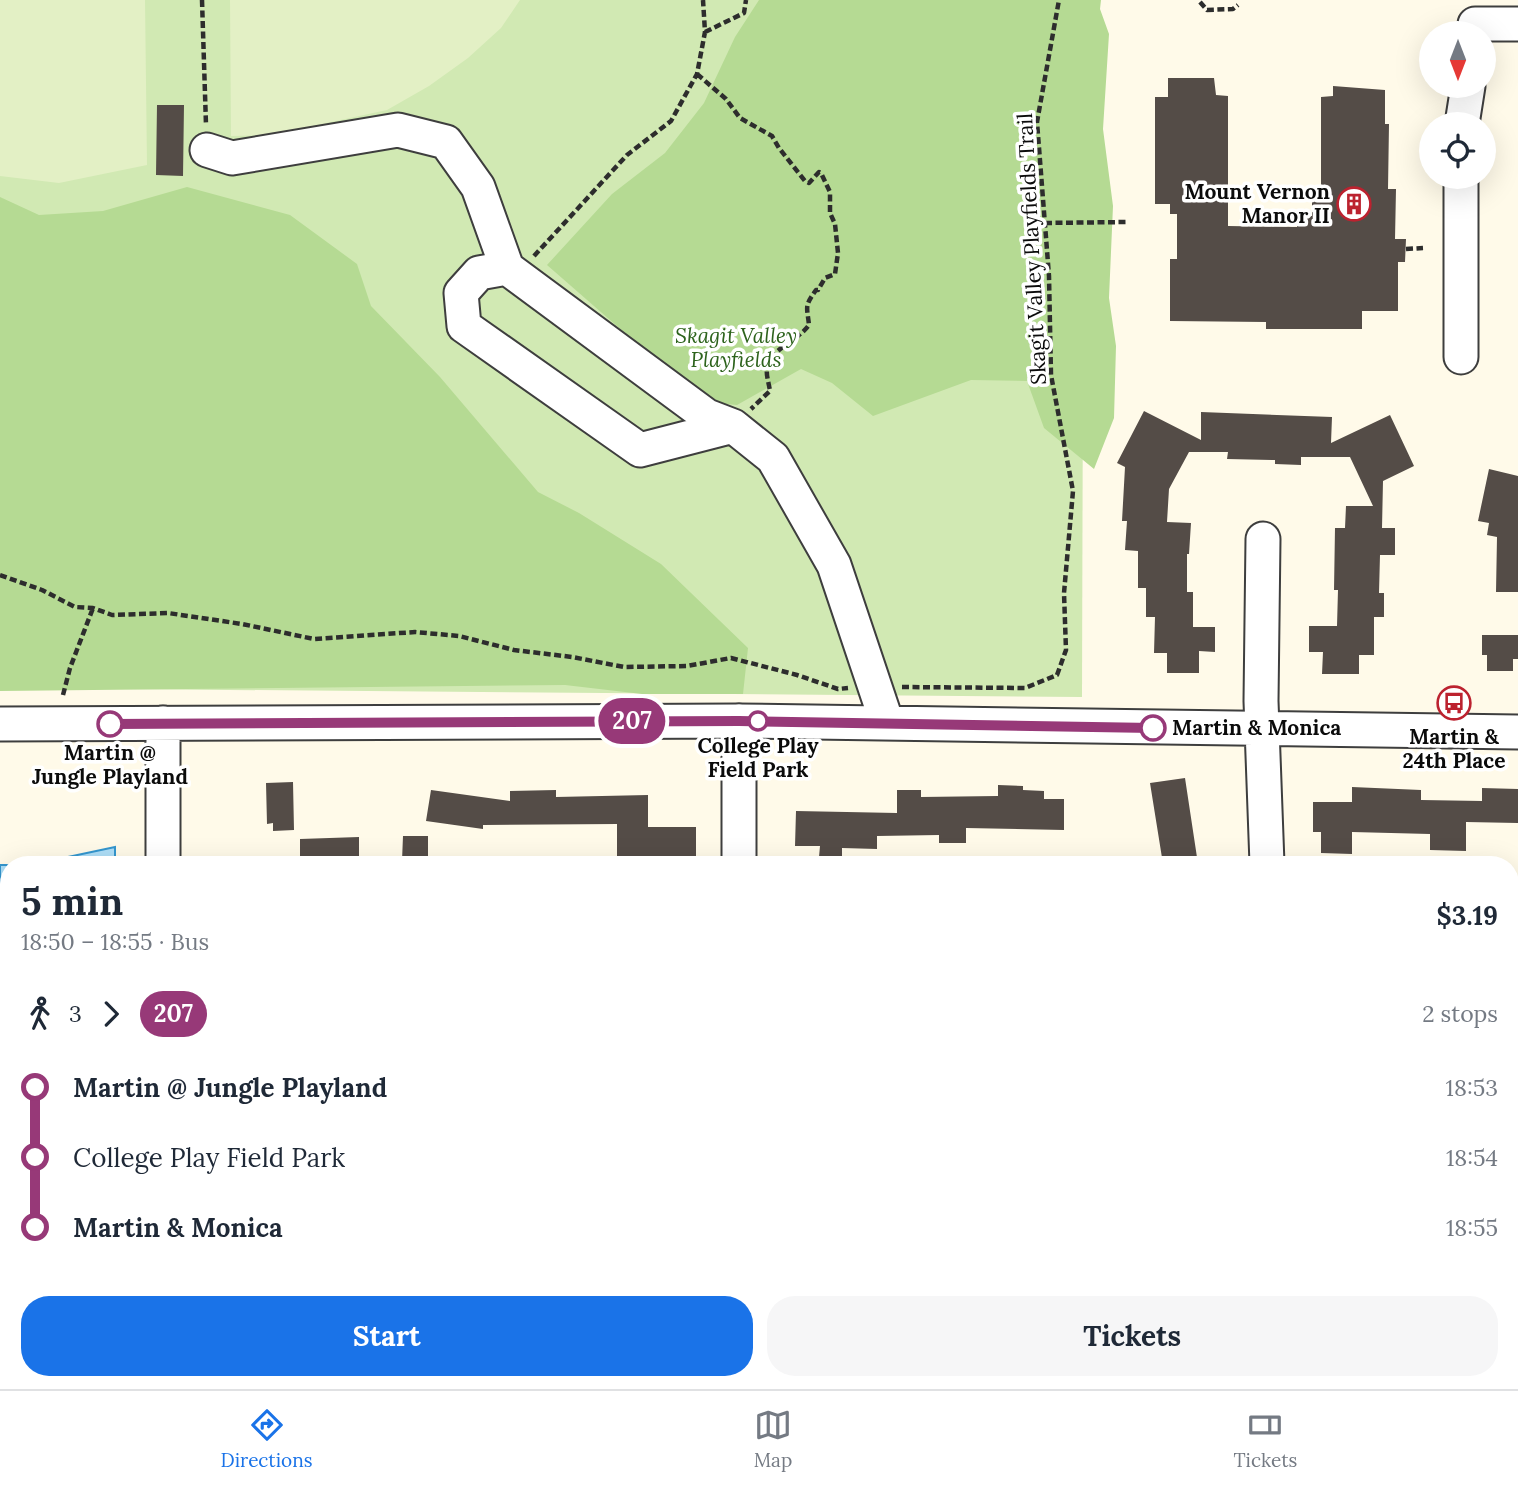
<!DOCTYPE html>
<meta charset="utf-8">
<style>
body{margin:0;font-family:Lora,serif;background:#f6f6f7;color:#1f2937;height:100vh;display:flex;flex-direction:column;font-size:26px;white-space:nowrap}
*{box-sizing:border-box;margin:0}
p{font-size:23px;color:#747a83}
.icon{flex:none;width:38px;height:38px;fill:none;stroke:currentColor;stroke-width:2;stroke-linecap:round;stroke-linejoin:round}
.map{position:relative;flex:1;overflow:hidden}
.drawer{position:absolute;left:0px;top:856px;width:1519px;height:534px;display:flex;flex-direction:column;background:#fff;border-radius:28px 28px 0 0;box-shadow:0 7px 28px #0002}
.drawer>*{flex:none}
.badge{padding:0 14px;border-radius:23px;font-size:24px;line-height:46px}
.needle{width:46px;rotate:180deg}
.fabs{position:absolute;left:1419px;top:21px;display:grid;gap:14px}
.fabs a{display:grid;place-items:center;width:77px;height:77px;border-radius:50%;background:#fff;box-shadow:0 7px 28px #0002;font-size:35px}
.map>.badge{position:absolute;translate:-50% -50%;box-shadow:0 0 0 4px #fff}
.legs{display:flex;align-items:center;gap:10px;height:77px;padding:0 21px;font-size:23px}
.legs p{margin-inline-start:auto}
.summary{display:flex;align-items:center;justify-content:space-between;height:119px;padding:0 21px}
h1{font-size:38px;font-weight:800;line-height:52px}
.action{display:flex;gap:14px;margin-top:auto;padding:14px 21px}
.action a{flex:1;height:80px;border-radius:28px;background:#1a73e8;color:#fff;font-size:28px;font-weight:800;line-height:80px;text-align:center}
.action a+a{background:#f6f6f7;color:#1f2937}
ul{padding:0 21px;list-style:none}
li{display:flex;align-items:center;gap:24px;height:70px;font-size:26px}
li i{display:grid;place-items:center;width:10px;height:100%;margin:0 9px;background:currentColor}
li i::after{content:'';width:18px;height:18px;margin:-9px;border:5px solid;border-radius:50%;background:#fff}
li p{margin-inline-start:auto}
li:first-child i{background:linear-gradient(#0000 50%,currentColor 0)}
li:last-child i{background:linear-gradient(currentColor 50%,#0000 0)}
.tab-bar{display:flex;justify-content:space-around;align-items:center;height:98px;border-top:2px solid #e0e1e3;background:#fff;font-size:19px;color:#747a83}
.tab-bar a{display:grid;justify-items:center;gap:4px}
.tab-bar .active{color:#1a73e8}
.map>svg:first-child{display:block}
</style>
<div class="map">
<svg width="1518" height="1389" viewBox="0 0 1518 1389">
<rect width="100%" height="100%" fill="#fffae9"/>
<path fill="#d1e9b3" d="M0 0H1084L1082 697 0 688Z"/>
<path fill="#b5da93" d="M759 0H1101L1100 9 1109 34 1103 129 1113 206 1109 298 1116 346 1114 418 1094 469 1044 428 1027 381 971 380 873 416 832 383 801 369 737 405 704 402 547 265 612 194 665 153 704 103 735 37Z
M187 187 290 215 357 264 371 306 440 377 538 492 579 513 661 564 748 648 743 694H642L565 685 0 691V197L39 215 103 211Z"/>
<path fill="#e3f0c5" d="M0 0H145L147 165 59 183 0 176Z
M230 0H520L501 28 468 58 429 86 387 110 271 135 231 136Z"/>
<path fill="#aedef7" stroke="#3496ce" stroke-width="2" d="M115 847V864H18H35Z
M0 865H9V907H0Z"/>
<path fill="#544c47" d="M1168 78H1214L1216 95 1228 96V226L1297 227V216H1312V195H1321V97L1333 96V86L1385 90V124H1389L1388 189H1396L1395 239H1406L1405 262H1398V311H1362V329H1266V322L1170 321V259H1177V214H1170V204H1155V97H1168Z
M157 105H184L183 176 156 175Z
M1144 411 1201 440V412L1332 417 1331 443 1390 415 1414 466 1383 481 1382 528H1395V555H1380L1379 593H1384V617H1374V655H1359V674H1322L1323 652H1309V626H1337L1338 590H1334L1335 528H1345L1346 506H1373L1350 457H1301V465L1275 464V460L1227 459 1228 452H1189L1169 489 1167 522 1191 523 1189 554H1187V592H1193V627H1215V652L1199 651V673H1167V653H1154L1155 617H1146V588H1138V551L1125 550 1127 521H1122L1125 467 1117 463Z
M1489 469 1518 476V592H1496L1497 537 1487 535 1489 523 1478 521Z
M1482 635H1518V659H1513V671H1487V655H1482Z
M1185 778 1198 864H1163L1150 783Z
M293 782 294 830 273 831V823L267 824 266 783Z
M998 785 1023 786V790L1044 791V799H1064V830L966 828V843H939V835L877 836V849L842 848V857H819L820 846H795L796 811 897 813V790H921V797L998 796Z
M1352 787 1421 790V800L1482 801V788L1518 789V823L1466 822V851L1430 850V834L1352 832V854L1321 853V832H1313V802H1352Z
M431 790 510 801V791L556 790V797L648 795V827H696V860L617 859V824L483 825V829L426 821Z
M403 836H428V861H402Z
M359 837V864H300V839Z"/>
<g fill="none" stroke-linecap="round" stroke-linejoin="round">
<defs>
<path id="minor" d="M1474 33 1475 24H1518
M1462 124 1468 86
M207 150 232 158 398 130 446 142 478 187 507 268
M1461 177V357
M733 426 640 450 464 326 461 293 479 273 507 268 707 416 733 426 773 458 834 565 887 723
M1263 539 1261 701 1267 864
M739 721V864
M163 723V864
M0 724 739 721 1518 732
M0 1027H9
M1510 1047H1518
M0 1102H9
M1510 1250 1518 1246
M1510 1283 1518 1289
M0 1363H9"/>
</defs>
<use href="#minor" stroke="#3e3e3e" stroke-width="37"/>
<path stroke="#2d2d2d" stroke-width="4.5" stroke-dasharray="7 3.5" stroke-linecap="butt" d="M202 0 206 125
M1200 2 1207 10 1233 9 1238 5
M705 32 744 13 746 0
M697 74 726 99 740 118 772 136 779 148 805 181 809 183 819 172 821 173 830 192V213L835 224 838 253 835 274 825 278 818 290H816C804 307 807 306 809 325 798 341 769 349 767 369 766 375 769 384 770 391L751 409
M1045 223 1127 222
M1406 249 1423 248
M534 256 627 155 671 121 697 74 705 32 703 0
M0 575 42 590 75 607 93 608 112 615 168 613 242 624 314 639 415 632 459 636 514 650 572 657 624 667 687 666 731 658 797 675 838 689 848 688
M902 687 1025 688 1057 675 1066 650 1064 593 1073 491 1051 375 1049 276 1037 122 1059 0
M63 695 70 668 93 608"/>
<use href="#minor" stroke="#fff" stroke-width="33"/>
</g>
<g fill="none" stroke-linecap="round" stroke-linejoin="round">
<defs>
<path id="line-1" d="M110 724 739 721 1153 728"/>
</defs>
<use href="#line-1" stroke="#fff" stroke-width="16"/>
<use href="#line-1" stroke="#973978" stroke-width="10"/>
</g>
<defs>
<symbol id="building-ring" viewBox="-11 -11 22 22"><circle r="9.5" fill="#fff" stroke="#bc222f" stroke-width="1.5"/><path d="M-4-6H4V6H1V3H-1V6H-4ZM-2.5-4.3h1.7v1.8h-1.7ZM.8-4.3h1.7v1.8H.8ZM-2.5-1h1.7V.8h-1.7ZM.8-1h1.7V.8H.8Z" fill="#bc222f"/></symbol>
<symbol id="bus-ring" viewBox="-11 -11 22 22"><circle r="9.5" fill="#fff" stroke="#bc222f" stroke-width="1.5"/><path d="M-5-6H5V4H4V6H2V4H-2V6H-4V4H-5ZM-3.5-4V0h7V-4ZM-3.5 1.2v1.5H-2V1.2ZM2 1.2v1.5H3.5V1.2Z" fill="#bc222f"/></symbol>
</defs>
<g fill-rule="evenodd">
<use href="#building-ring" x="1335" y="185" width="38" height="38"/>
<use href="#bus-ring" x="1435" y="684" width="38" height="38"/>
</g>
<g fill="#fff" stroke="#973978" stroke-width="3.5">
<circle cx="758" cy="721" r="9"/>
<circle cx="110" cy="724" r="12"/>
<circle cx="1153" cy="728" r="12"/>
</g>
<g text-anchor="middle" stroke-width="7" stroke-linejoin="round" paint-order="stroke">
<g font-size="21" font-weight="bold" fill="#0b0b0b" stroke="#fff" text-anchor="end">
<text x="1330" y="199">Mount Vernon<tspan x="1330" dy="24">Manor II</tspan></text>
<text x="1454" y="744" text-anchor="middle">Martin &amp;<tspan x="1454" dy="24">24th Place</tspan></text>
</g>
<g font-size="21" fill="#0b0b0b" stroke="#fff">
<text transform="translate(1032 249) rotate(-93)" y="7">Skagit Valley Playfields Trail</text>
</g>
<g font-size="21" font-style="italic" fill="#2d631c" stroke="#fff">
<text x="736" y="343">Skagit Valley<tspan x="736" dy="24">Playfields</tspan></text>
</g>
<g font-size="21" font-weight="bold" fill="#0b0b0b" stroke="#fff">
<text x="1172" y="735" text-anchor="start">Martin &amp; Monica</text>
<text x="758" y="753">College Play<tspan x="758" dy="24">Field Park</tspan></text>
<text x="110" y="760">Martin @<tspan x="110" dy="24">Jungle Playland</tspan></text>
</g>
</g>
</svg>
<div class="fabs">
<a><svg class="needle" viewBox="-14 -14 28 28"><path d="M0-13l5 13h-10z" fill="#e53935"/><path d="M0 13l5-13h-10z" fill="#747a83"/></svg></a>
<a><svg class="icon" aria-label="locate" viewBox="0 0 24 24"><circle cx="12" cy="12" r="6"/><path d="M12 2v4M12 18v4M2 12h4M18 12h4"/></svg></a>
</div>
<b class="badge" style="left:632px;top:721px;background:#973978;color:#fff">207</b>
<section class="drawer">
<div class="summary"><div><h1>5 min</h1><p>18:50 – 18:55 · Bus</p></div><b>$3.19</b></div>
<div class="legs"><svg class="icon" aria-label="walk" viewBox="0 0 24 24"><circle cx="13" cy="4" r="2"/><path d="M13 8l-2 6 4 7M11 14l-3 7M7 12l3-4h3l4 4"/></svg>3<svg class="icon" aria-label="forward" viewBox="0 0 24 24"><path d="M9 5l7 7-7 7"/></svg><b class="badge" style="background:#973978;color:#fff">207</b><p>2 stops</p></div>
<ul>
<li><i style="color:#973978"></i><b>Martin @ Jungle Playland</b><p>18:53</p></li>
<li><i style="color:#973978"></i><span>College Play Field Park</span><p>18:54</p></li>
<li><i style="color:#973978"></i><b>Martin &amp; Monica</b><p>18:55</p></li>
</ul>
<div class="action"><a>Start</a><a>Tickets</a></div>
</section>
</div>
<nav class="tab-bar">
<a class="active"><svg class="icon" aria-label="directions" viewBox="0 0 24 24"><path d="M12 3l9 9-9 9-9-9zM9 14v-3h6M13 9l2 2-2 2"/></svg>Directions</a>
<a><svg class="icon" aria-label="map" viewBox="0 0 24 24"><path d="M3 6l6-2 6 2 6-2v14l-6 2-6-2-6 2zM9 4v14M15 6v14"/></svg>Map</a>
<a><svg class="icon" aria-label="tickets" viewBox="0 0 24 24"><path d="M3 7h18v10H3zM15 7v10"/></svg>Tickets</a>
</nav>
